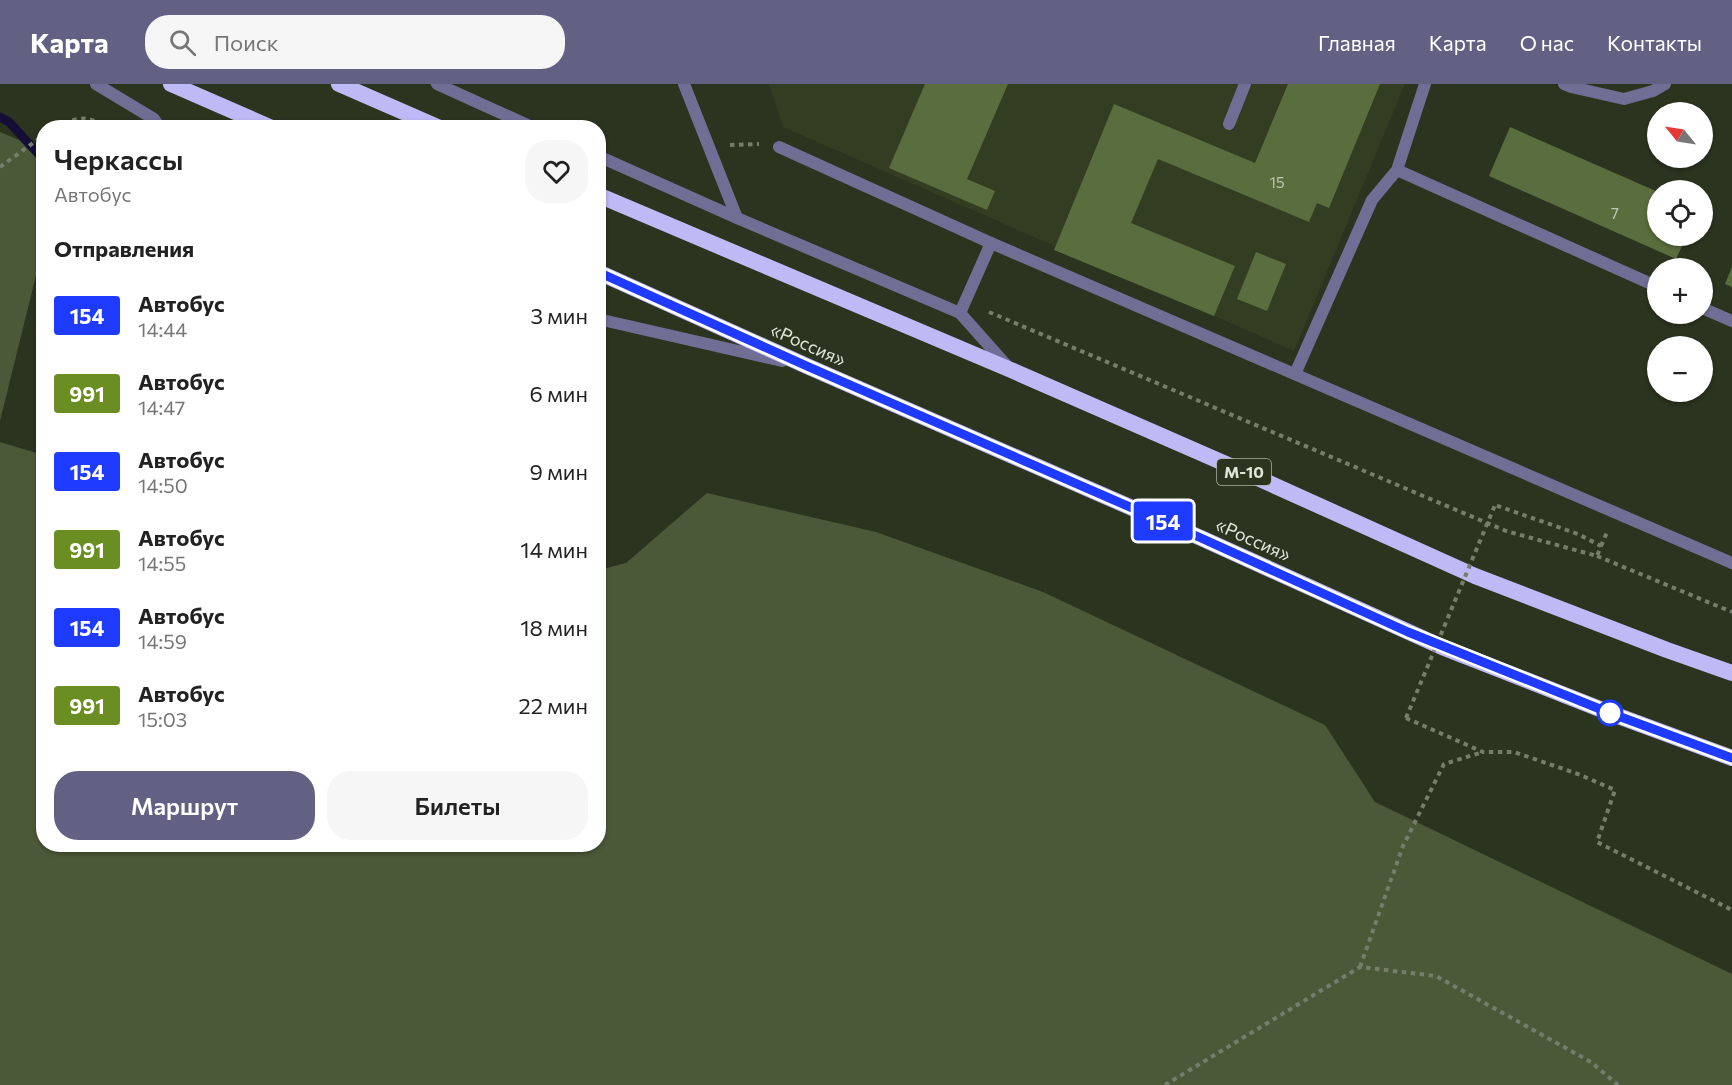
<!DOCTYPE html>
<html lang="ru">
<meta charset="utf-8">
<style>
body{margin:0;font-family:Commissioner,sans-serif;background:#f6f6f6;color:#222;height:100vh;display:flex;flex-direction:column;font-size:22px;white-space:nowrap}
*{box-sizing:border-box;margin:0}
p{font-size:20px;color:#767676}
.icon{flex:none;width:33px;height:33px;fill:none;stroke:currentColor;stroke-width:2;stroke-linecap:round;stroke-linejoin:round}
.map{position:relative;flex:1;overflow:hidden}
.drawer{position:absolute;left:36px;top:36px;width:570px;height:732px;display:flex;flex-direction:column;background:#fff;border-radius:24px;box-shadow:0 2px 4px #0004}
.drawer>*{flex:none}
.badge{padding:0 12px;border-radius:4px;font-size:21px;line-height:39px}
.needle{width:39px;rotate:300deg}
.tools{position:absolute;left:1647px;top:18px;display:grid;gap:12px}
.tools a{display:grid;place-items:center;width:66px;height:66px;border-radius:50%;background:#fff;box-shadow:0 2px 4px #0004;font-size:30px}
.map>.badge{position:absolute;translate:-50% -50%;box-shadow:0 0 0 3px #fff}
h2{padding:0 18px;font-size:22px;line-height:54px}
.round{display:grid;place-items:center;flex:none;width:63px;height:63px;border-radius:24px;background:#f6f6f6}
.overview{display:flex;align-items:center;justify-content:space-between;height:102px;padding:0 18px}
h1{font-size:28px;font-weight:600;line-height:45px}
.cta{display:flex;gap:12px;margin-top:auto;padding:12px 18px}
.cta a{flex:1;height:69px;border-radius:24px;background:#636183;color:#fff;font-size:24px;font-weight:600;line-height:69px;text-align:center}
.cta a+a{background:#f6f6f6;color:#222}
ul{padding:0;list-style:none}
li{display:flex;align-items:center;gap:18px;height:78px;padding:0 18px}
li div{flex:1}
li b{display:block;font-size:22px}
li em{font-style:normal}
li .badge{min-width:66px;font-weight:700;text-align:center}
header{display:flex;align-items:center;gap:36px;box-sizing:border-box;height:84px;padding:0 30px;background:#636183;color:#fff}
header strong{font-size:28px}
nav{display:flex;gap:33px;margin-inline-start:auto;font-size:21px}
.search{width:420px;height:54px;background:#f6f6f6;display:flex;align-items:center;gap:15px;box-sizing:border-box;padding:0 21px;border-radius:24px;color:#767676;font-size:22px}
.map>svg:first-child{display:block}
</style>
<header>
<strong>Карта</strong>
<div class="search"><svg class="icon" aria-label="search" viewBox="0 0 24 24"><circle cx="10" cy="10" r="6"/><path d="M15 15l6 6"/></svg>Поиск</div>
<nav><a>Главная</a><a>Карта</a><a>О нас</a><a>Контакты</a></nav>
</header>
<div class="map">
<svg width="1732" height="1001" viewBox="0 0 1732 1001">
<rect width="100%" height="100%" fill="#2b341f"/>
<path fill="#323d22" d="M769 0H1405L1294 267 783 43Z"/>
<path fill="#4b5938" d="M0 48 43 66V163L0 337Z
M0 358 43 371 44 760H598L599 486 626 479 707 409 876 448 1043 508 1325 641 1375 718 1732 890V1001H0Z"/>
<g fill="none" stroke-linecap="round" stroke-linejoin="round">
<path stroke="#150e35" stroke-width="9" d="M0 33 9 38 44 76"/>
</g>
<path fill="#5a6d3e" d="M925 0H1008L967 95 995 107 987 126 889 84Z
M1288 0H1380L1329 124 1317 119 1309 138 1158 75 1131 139 1235 182 1214 232 1054 166 1114 20 1255 79Z
M1510 43 1658 108V152H1687L1676 175 1489 92Z
M1256 168 1286 180 1267 227 1237 215Z
M1732 183V203L1725 200Z"/>
<g fill="none" stroke-linecap="round" stroke-linejoin="round">
<path stroke="#767d6b" stroke-width="4" stroke-dasharray="4.5 4.5" stroke-linecap="butt" d="M56 44C78 33 85 30 108 44
M730 61 759 60
M0 83 44 51
M989 228 1506 447 1597 472 1601 462 1578 450 1495 421
M1601 462 1608 446
M1597 472 1732 528
M1406 634 1483 668H1514L1578 690 1615 706 1597 758 1732 826
M1360 883 1403 762 1444 680 1483 668
M1165 1001 1360 883 1436 892 1591 978 1618 1001"/>
<path stroke="#706e94" stroke-width="12" d="M96 0 154 35 160 44
M684 0 737 134
M1564 0 1571 3 1624 15 1653 7 1665 0
M1229 40 1245 0
M779 63 991 159
M1397 86 1658 203
M1702 224 1732 237
M598 235 782 277
M1295 290 1372 116 1397 86 1425 0"/>
<path stroke="#706e94" stroke-width="12" d="M960 229 991 159 1732 479"/>
<path stroke="#706e94" stroke-width="12" d="M437 0 534 44
M598 72 737 134 960 229 1008 283"/>
<path stroke="#bebaf5" stroke-width="16" d="M171 0 272 44
M339 0 440 44
M598 111 1011 286 1242 387 1475 492 1667 566 1732 589
M598 188 809 283 1201 454 1442 563 1610 629 1732 674"/>
<path stroke="#767d6b" stroke-width="4" stroke-dasharray="4.5 4.5" stroke-linecap="butt" d="M1406 634 1495 421"/>
</g>
<g fill="none" stroke-linecap="round" stroke-linejoin="round">
<defs>
<path id="line" d="M598 188 809 283 1201 454 1408 548 1610 629 1732 674"/>
</defs>
<use href="#line" stroke="#fff" stroke-width="14"/>
<use href="#line" stroke="#1f3bff" stroke-width="9"/>
</g>
<circle fill="#fff" stroke="#1f3bff" stroke-width="3" cx="1610" cy="629" r="12"/>
<g text-anchor="middle" stroke-width="5" stroke-linejoin="round" paint-order="stroke">
<g font-size="15" fill="#bec7b1">
<text x="1277" y="104">15</text>
<text x="1615" y="135">7</text>
</g>
<rect fill="#2b341f" stroke="#a9b0a0" stroke-width="1.5" x="1217" y="375" width="54" height="26" rx="4.5"/>
<g font-size="16" font-weight="bold" fill="#dfe5d7">
<text x="1244" y="394">М-10</text>
</g>
<g font-size="18" fill="#dfe5d7" stroke="#2b341f">
<text transform="translate(808 261) rotate(24)" y="6">«Россия»</text>
<text transform="translate(1253 456) rotate(24)" y="6">«Россия»</text>
</g>
</g>
</svg>
<div class="tools">
<a><svg class="needle" viewBox="-14 -14 28 28"><path d="M0-13l5 13h-10z" fill="#e53935"/><path d="M0 13l5-13h-10z" fill="#767676"/></svg></a>
<a><svg class="icon" aria-label="locate" viewBox="0 0 24 24"><circle cx="12" cy="12" r="6"/><path d="M12 2v4M12 18v4M2 12h4M18 12h4"/></svg></a>
<a>+</a>
<a>−</a>
</div>
<b class="badge" style="left:1163px;top:437px;background:#1f3bff;color:#fff">154</b>
<section class="drawer">
<div class="overview"><div><h1>Черкассы</h1><p>Автобус</p></div><a class="round"><svg class="icon" aria-label="heart" viewBox="0 0 24 24"><path d="M12 20l-8-8c-3-5 5-10 8-4 3-6 11-1 8 4z"/></svg></a></div>
<h2>Отправления</h2>
<ul>
<li><span class="badge" style="background:#1f3bff;color:#fff">154</span><div><b>Автобус</b><p>14:44</p></div><em>3 мин</em></li>
<li><span class="badge" style="background:#6b8e23;color:#fff">991</span><div><b>Автобус</b><p>14:47</p></div><em>6 мин</em></li>
<li><span class="badge" style="background:#1f3bff;color:#fff">154</span><div><b>Автобус</b><p>14:50</p></div><em>9 мин</em></li>
<li><span class="badge" style="background:#6b8e23;color:#fff">991</span><div><b>Автобус</b><p>14:55</p></div><em>14 мин</em></li>
<li><span class="badge" style="background:#1f3bff;color:#fff">154</span><div><b>Автобус</b><p>14:59</p></div><em>18 мин</em></li>
<li><span class="badge" style="background:#6b8e23;color:#fff">991</span><div><b>Автобус</b><p>15:03</p></div><em>22 мин</em></li>
</ul>
<div class="cta"><a>Маршрут</a><a>Билеты</a></div>
</section>
</div>
